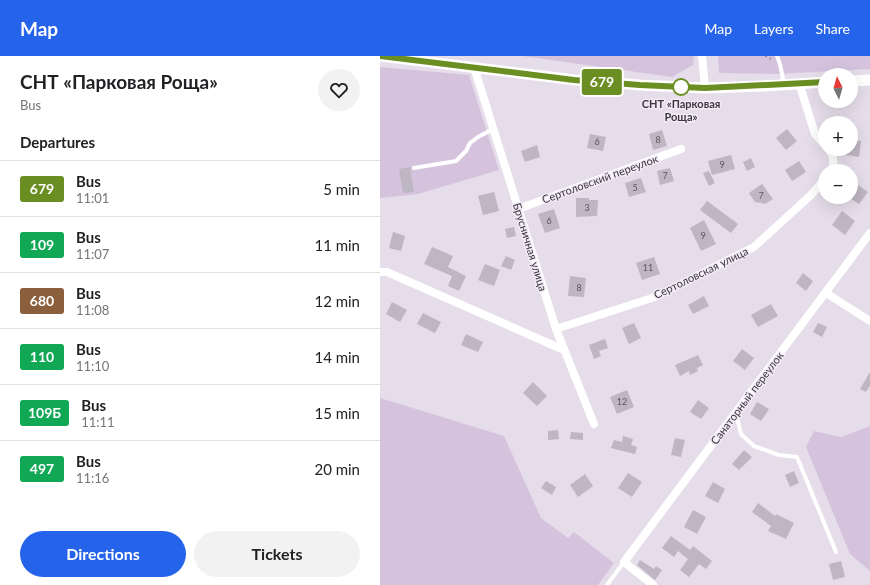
<!DOCTYPE html>
<meta charset="utf-8">
<style>
body{margin:0;font-family:Lato,sans-serif;background:#f2f2f2;color:#202124;height:100vh;display:flex;flex-direction:column;font-size:15px;white-space:nowrap}
*{box-sizing:border-box;margin:0}
p{font-size:13px;color:#757577}
.icon{flex:none;width:22px;height:22px;fill:none;stroke:currentColor;stroke-width:2;stroke-linecap:round;stroke-linejoin:round}
.map{position:relative;flex:1;overflow:hidden}
.panel{display:flex;flex-direction:column;background:#fff;width:380px}
.panel>*{flex:none}
.badge{padding:0 8px;border-radius:3px;font-size:14px;line-height:26px}
.needle{width:26px;rotate:355deg}
.buttons{position:absolute;left:438px;top:12px;display:grid;gap:8px}
.buttons a{display:grid;place-items:center;width:40px;height:40px;border-radius:50%;background:#fff;box-shadow:0 4px 16px #0002;font-size:20px}
.map>.badge{position:absolute;translate:-50% -50%;box-shadow:0 0 0 2px #fff}
h2{padding:0 20px;font-size:15px;line-height:36px}
.round{display:grid;place-items:center;flex:none;width:42px;height:42px;border-radius:21px;background:#f2f2f2}
.overview{display:flex;align-items:center;justify-content:space-between;height:68px;padding:0 20px}
h1{font-size:19px;font-weight:700;line-height:30px}
.button{display:flex;gap:8px;margin-top:auto;padding:8px 20px}
.button a{flex:1;height:46px;border-radius:24px;background:#2563eb;color:#fff;font-size:16px;font-weight:700;line-height:46px;text-align:center}
.button a+a{background:#f2f2f2;color:#202124}
ul{padding:0;list-style:none}
li{display:flex;align-items:center;gap:12px;height:56px;padding:0 20px;border-top:1px solid #e0e0e0}
li div{flex:1}
li b{display:block;font-size:15px}
li em{font-style:normal}
li .badge{min-width:44px;font-weight:700;text-align:center}
header{display:flex;align-items:center;gap:24px;box-sizing:border-box;height:56px;padding:0 20px;background:#2563eb;color:#fff}
header strong{font-size:19px}
nav{display:flex;gap:22px;margin-inline-start:auto;font-size:14px}
main{display:flex;flex:1;min-height:0}
.map>svg:first-child{display:block}
</style>
<header>
<strong>Map</strong>
<nav><a>Map</a><a>Layers</a><a>Share</a></nav>
</header>
<main>
<section class="panel">
<div class="overview"><div><h1>СНТ «Парковая Роща»</h1><p>Bus</p></div><a class="round"><svg class="icon" aria-label="heart" viewBox="0 0 24 24"><path d="M12 20l-8-8c-3-5 5-10 8-4 3-6 11-1 8 4z"/></svg></a></div>
<h2>Departures</h2>
<ul>
<li><span class="badge" style="background:#6b8e23;color:#fff">679</span><div><b>Bus</b><p>11:01</p></div><em>5 min</em></li>
<li><span class="badge" style="background:#10a855;color:#fff">109</span><div><b>Bus</b><p>11:07</p></div><em>11 min</em></li>
<li><span class="badge" style="background:#8b5e3c;color:#fff">680</span><div><b>Bus</b><p>11:08</p></div><em>12 min</em></li>
<li><span class="badge" style="background:#10a855;color:#fff">110</span><div><b>Bus</b><p>11:10</p></div><em>14 min</em></li>
<li><span class="badge" style="background:#10a855;color:#fff">109Б</span><div><b>Bus</b><p>11:11</p></div><em>15 min</em></li>
<li><span class="badge" style="background:#10a855;color:#fff">497</span><div><b>Bus</b><p>11:16</p></div><em>20 min</em></li>
</ul>
<div class="button"><a>Directions</a><a>Tickets</a></div>
</section>
<div class="map">
<svg width="490" height="529" viewBox="0 0 490 529">
<rect width="100%" height="100%" fill="#e5dde9"/>
<path fill="#d5c3de" d="M143 0H314L313 9 292 21Z
M338 0H490V13L396 18 339 17Z
M0 11 89 19 119 114 38 138 0 142Z
M0 342 124 380 161 462 188 482 194 476 234 507 218 529H0Z
M490 370V515L470 498 426 391 434 375 461 381Z"/>
<path fill="#beb6c2" d="M407 73 417 85 406 94 396 82Z
M282 74 287 90 273 94 269 78Z
M210 78 226 81 223 95 207 92Z
M471 84 481 85 479 101 466 99 467 93H471Z
M157 89 160 101 145 106 141 95Z
M351 99 355 113 332 119 328 105Z
M371 102 375 111 367 115 363 106Z
M419 105 426 116 412 125 405 114Z
M30 111 34 136 23 137 19 113Z
M290 112 294 125 280 129 277 115Z
M329 115 335 127 329 130 323 117Z
M261 122 266 136 249 141 245 127Z
M471 124 488 136 479 148 471 143Z
M382 128 393 143 385 148 375 146 369 137Z
M114 136 119 155 103 159 98 140Z
M196 142H209V144H218L217 160 196 161Z
M327 145 358 168 351 177 320 154Z
M174 153 180 172 165 177 158 158Z
M462 155 475 165 465 179 452 169Z
M324 164 336 188 321 195 310 172Z
M134 171 136 180 127 182 125 173Z
M13 176 25 180 21 195 9 192Z
M52 191 73 200 68 211 86 220 79 235 68 230 72 220 44 208Z
M126 200 135 204 131 214 121 210Z
M274 201 280 218 262 224 256 207Z
M105 208 120 214 114 230 98 224Z
M423 217 433 225 426 235 416 227Z
M190 220 206 222 204 241 188 240Z
M324 240 329 250 313 258 308 249Z
M12 246 27 254 20 266 6 258Z
M391 248 398 260 378 271 371 259Z
M43 257 61 266 55 277 37 268Z
M254 267 261 282 249 288 242 272Z
M438 267 447 271 442 281 433 276Z
M86 278 103 286 98 296 81 289Z
M225 283 228 292 219 295 221 300 214 303 209 289Z
M362 293 374 302 365 314 353 305Z
M318 299 323 309 317 312 318 315 310 319 309 315 300 320 295 309Z
M490 316V330L486 336 480 333Z
M153 326 167 340 157 350 143 337Z
M247 334 254 351 237 358 230 341Z
M318 344 329 352 321 363 310 356Z
M377 346 389 353 381 365 370 358Z
M178 374 179 383 168 384V375Z
M191 376 203 377V384L190 383Z
M243 380 253 383 251 389 257 391 255 398 231 392 234 384 242 386Z
M295 382 305 384 301 401 291 399Z
M364 394 372 401 359 414 352 408Z
M414 415 419 427 410 431 405 419Z
M248 417 262 426 252 441 238 432Z
M205 418 213 430 198 441 190 429Z
M166 425 176 431 172 439 161 432Z
M333 426 345 433 338 447 325 440Z
M378 447 395 460 396 458 414 467 406 483 388 475 391 470 372 456Z
M313 454 326 461 317 478 304 471Z
M291 480 310 494 313 490 332 505 326 513 319 508 309 521 300 514 308 503 298 495 294 501 282 492Z
M260 504 274 513 276 510 282 514 275 524 257 509Z
M461 505 465 521 453 524 449 508Z"/>
<g fill="none" stroke-linecap="round" stroke-linejoin="round">
<path stroke="#928c95" stroke-width="1.5" stroke-dasharray="2 3" stroke-linecap="butt" d="M385 0 391 3"/>
<path stroke="#fff" stroke-width="4" d="M397 0 400 8 404 28
M34 112 76 105 86 95 90 87 98 81 113 73
M356 358 361 378 374 390 399 399 417 401 456 496
M227 529 244 506"/>
<path stroke="#fff" stroke-width="8" d="M322 0 325 32
M94 11 176 273 214 368
M419 27 435 78 445 89
M448 93C454 100 455 107 451 115
M138 153 301 93
M0 216H7L184 294
M446 237 490 265
M176 273 275 241 374 191 431 139 445 123
M273 529 244 506 490 177"/>
<path stroke="#fff" stroke-width="11" d="M0 0 195 24 260 29 325 32 385 30 445 26
M471 25 490 24"/>
</g>
<g fill="none" stroke-linecap="round" stroke-linejoin="round">
<defs>
<path id="line" d="M0 0 194 24 260 29 325 32 445 26"/>
</defs>
<use href="#line" stroke="#fff" stroke-width="9"/>
<use href="#line" stroke="#6b8e23" stroke-width="6"/>
</g>
<circle fill="#fff" stroke="#6b8e23" stroke-width="2" cx="301" cy="31" r="8"/>
<g text-anchor="middle" stroke-width="3" stroke-linejoin="round" paint-order="stroke">
<g font-size="9" fill="#5c585e">
<text x="278" y="87">8</text>
<text x="217" y="89">6</text>
<text x="342" y="112">9</text>
<text x="285" y="123">7</text>
<text x="255" y="135">5</text>
<text x="381" y="143">7</text>
<text x="207" y="155">3</text>
<text x="169" y="168">6</text>
<text x="323" y="183">9</text>
<text x="268" y="215">11</text>
<text x="199" y="235">8</text>
<text x="242" y="349">12</text>
</g>
<g font-size="11" font-weight="bold" fill="#3c383d" stroke="#f2eaf7">
<text x="301" y="52">СНТ «Парковая<tspan x="301" dy="13">Роща»</tspan></text>
</g>
<g font-size="11" fill="#3c383d" stroke="#f2eaf7">
<text transform="translate(220 123) rotate(-20)" y="4">Сертоловский переулок</text>
<text transform="translate(150 191) rotate(73)" y="4">Брусничная улица</text>
<text transform="translate(321 217) rotate(-26)" y="4">Сертоловская улица</text>
<text transform="translate(367 342) rotate(-53)" y="4">Санаторный переулок</text>
</g>
</g>
</svg>
<div class="buttons">
<a><svg class="needle" viewBox="-14 -14 28 28"><path d="M0-13l5 13h-10z" fill="#e53935"/><path d="M0 13l5-13h-10z" fill="#757577"/></svg></a>
<a>+</a>
<a>−</a>
</div>
<b class="badge" style="left:222px;top:26px;background:#6b8e23;color:#fff">679</b>
</div>
</main>
